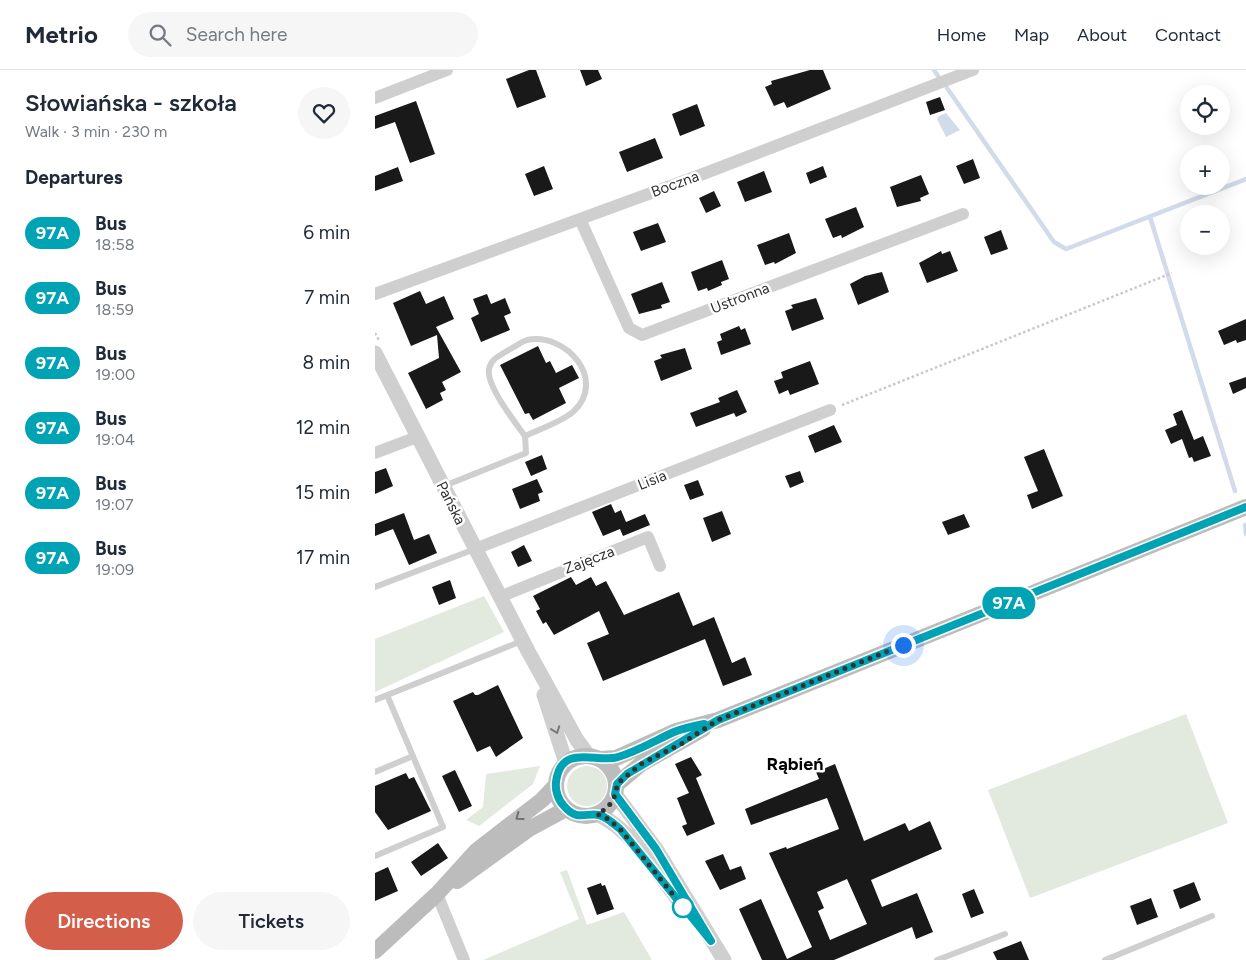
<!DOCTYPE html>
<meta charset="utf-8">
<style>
body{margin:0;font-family:Figtree,sans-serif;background:#f6f6f7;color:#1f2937;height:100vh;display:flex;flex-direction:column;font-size:19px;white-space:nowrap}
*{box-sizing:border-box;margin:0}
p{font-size:16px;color:#747a83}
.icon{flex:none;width:28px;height:28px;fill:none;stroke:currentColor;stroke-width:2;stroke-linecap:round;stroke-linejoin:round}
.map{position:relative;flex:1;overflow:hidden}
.sheet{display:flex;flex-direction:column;background:#fff;width:375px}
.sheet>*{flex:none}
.badge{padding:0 10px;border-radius:16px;font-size:18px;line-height:32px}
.buttons{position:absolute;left:805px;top:15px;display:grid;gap:10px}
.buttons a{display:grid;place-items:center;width:50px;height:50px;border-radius:50%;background:#fff;box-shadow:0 5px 20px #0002;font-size:25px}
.you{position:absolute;width:25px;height:25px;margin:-12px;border:4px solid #fff;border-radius:50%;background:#1a73e8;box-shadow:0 0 0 8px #1a73e833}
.map>.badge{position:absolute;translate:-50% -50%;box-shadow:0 0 0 2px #fff}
h2{padding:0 25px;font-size:19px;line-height:45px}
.round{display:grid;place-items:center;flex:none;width:52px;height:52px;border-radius:26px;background:#f6f6f7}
.headline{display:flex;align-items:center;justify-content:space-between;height:85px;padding:0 25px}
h1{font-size:24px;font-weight:600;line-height:38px}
.button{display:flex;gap:10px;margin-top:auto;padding:10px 25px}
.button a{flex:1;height:58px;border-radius:30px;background:#d35e49;color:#fff;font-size:20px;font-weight:600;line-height:58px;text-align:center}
.button a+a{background:#f6f6f7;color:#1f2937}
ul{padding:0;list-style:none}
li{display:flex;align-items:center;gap:15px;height:65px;padding:0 25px}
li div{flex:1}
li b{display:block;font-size:19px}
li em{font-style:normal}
li .badge{min-width:55px;font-weight:700;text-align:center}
header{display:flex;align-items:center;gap:30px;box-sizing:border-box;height:70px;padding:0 25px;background:#fff;border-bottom:1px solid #e0e1e3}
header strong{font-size:24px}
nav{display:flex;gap:28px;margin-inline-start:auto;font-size:18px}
.search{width:350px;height:45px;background:#f6f6f7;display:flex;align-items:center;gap:12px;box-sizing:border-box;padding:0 18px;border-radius:28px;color:#747a83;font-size:19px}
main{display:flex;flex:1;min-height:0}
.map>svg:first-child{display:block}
</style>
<header>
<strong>Metrio</strong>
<div class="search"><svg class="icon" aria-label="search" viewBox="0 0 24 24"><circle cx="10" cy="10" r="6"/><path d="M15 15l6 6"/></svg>Search here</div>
<nav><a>Home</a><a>Map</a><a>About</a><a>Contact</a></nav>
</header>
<main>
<section class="sheet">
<div class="headline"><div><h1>Słowiańska - szkoła</h1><p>Walk · 3 min · 230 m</p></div><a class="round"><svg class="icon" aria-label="heart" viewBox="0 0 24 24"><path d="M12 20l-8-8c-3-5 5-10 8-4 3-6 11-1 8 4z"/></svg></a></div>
<h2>Departures</h2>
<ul>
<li><span class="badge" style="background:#00a3b4;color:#fff">97A</span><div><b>Bus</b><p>18:58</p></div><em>6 min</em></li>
<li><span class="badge" style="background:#00a3b4;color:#fff">97A</span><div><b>Bus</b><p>18:59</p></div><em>7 min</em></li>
<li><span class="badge" style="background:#00a3b4;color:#fff">97A</span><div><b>Bus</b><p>19:00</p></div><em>8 min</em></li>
<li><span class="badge" style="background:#00a3b4;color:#fff">97A</span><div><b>Bus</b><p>19:04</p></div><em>12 min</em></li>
<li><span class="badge" style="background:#00a3b4;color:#fff">97A</span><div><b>Bus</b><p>19:07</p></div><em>15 min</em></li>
<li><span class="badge" style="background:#00a3b4;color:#fff">97A</span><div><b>Bus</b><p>19:09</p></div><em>17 min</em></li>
</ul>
<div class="button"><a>Directions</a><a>Tickets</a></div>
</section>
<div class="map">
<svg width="871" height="890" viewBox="0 0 871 890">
<rect width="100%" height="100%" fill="#fff"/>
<path fill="#e2eadf" d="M109 526 129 562 0 622V569Z
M811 644 853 753 655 828 613 720Z
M192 716a20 20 0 1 1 40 0a20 20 0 1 1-40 0Z
M165 696 158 714 104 756 91 750 108 737 111 704Z
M192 800 212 855 249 842 277 890H108L204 849 185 802Z"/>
<path fill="#d1dbea" d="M571 43 585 60 571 67 562 49 564 46Z"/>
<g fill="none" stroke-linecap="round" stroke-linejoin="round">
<path stroke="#d1dbea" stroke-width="4.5" d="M559 0 563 6
M572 18 679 172 691 179 871 109
M775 147 860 421
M870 455 871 464"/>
</g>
<path fill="#191919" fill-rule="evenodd" d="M154 0H161L171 27 142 38 131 9Z
M205 0H223L227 9 211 16Z
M435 0H448L456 19 412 38 409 32 399 36 390 17 397 14 396 11Z
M565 27 570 40 555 45 551 32Z
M41 31 60 84 35 93 20 52 0 59V46Z
M322 34 330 56 305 66 297 44Z
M280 68 288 88 252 102 244 82Z
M598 89 605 108 589 114 581 96Z
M169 96 178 119 159 126 150 104Z
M448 96 452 107 435 114 431 103Z
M23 97 28 111 0 121V106Z
M389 101 397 122 370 132 362 112Z
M546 105 554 124 545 128 546 131 522 137 515 117Z
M339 121 346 136 331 143 324 128Z
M481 137 489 157 467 168 466 165 458 168 450 149Z
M283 153 291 172 266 181 258 162Z
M626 160 633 179 616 185 609 167Z
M414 163 421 183 400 194 399 192 390 195 382 175Z
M566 181 567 184 575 181 583 201 552 213 544 193Z
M347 190 354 209 346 212 347 215 333 221 332 218 323 221 316 202Z
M507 202 514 222 483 235 475 214 490 206Z
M287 212 295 232 286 235 287 238 264 244 256 224Z
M45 221 51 234 69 226 79 249 61 257 86 302 67 312 71 320 65 323 68 330 51 339 33 303 64 288 62 265 36 276 18 233Z
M112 224 116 234 130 228 136 243 129 246 135 260 106 272 96 248 104 244 98 229Z
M441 228 449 249 417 261 410 241 418 238 416 235Z
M871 249V270L862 273 861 270 849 275 843 261Z
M364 256 366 260 370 258 376 274 346 285 342 272 347 270 345 264Z
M163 276 171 293 175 291 181 303 197 295 204 308 184 318 191 333 158 350 154 343 150 344 125 295Z
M310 278 317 299 286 311 279 291 287 288 285 285Z
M435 291 444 314 415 325 413 320 404 324 399 311 408 308 406 302Z
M871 307V318L858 324 854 313Z
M362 320 372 342 361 347 359 343 321 357 315 343 345 332 343 328Z
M807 340 819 370 828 366 836 386 819 392 817 387 814 388 807 369 796 374 790 360 802 355 798 344Z
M459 355 467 372 440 383 433 366Z
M669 379 688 426 657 439 652 425 663 421 649 387Z
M167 385 172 399 156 406 150 392Z
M11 398 18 416 0 424V402Z
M425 401 429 412 415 418 410 406Z
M162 409 168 422 163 424 165 431 145 439 137 419Z
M323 410 329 425 315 430 309 415Z
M236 434 240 443 246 440 251 452 270 444 275 455 248 466 245 459 228 466 217 442Z
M347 441 356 464 337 472 328 448Z
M29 443 39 470 54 464 62 483 34 495 18 459 0 466V454Z
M589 444 595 457 573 465 567 452Z
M149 475 157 491 143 497 136 482Z
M196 507 201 515 216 507 221 516 231 511 249 545 304 522 318 556 339 547 357 593 370 587 377 605 348 616 330 569 228 611 212 573 234 564 224 541 179 565 171 552 168 554 161 541 165 539 158 526Z
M75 510 81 528 64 535 57 517Z
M123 615 148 668 121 687 115 676 102 682 78 631 98 622 100 625H103Z
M316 687 327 705 321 708 340 754 312 766 307 756 312 754 302 728 314 723 300 694Z
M460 694 489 771 530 753 534 761 555 751 567 779 496 810 507 837 542 823 558 862 541 869 537 857 459 890H387L364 839 386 829 412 889 437 877 394 783 411 777 412 779 464 759 452 728 376 755 370 739 444 709 441 702ZM472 809 492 854 455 870 443 841 449 838 442 822Z
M80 700 97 736 84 742 67 706Z
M31 703 34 709 39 707 56 741 13 760 0 742V716Z
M63 773 73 788 46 806 36 792Z
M348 784 355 800 366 796 371 809 345 820 330 791Z
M13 797 23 821 0 831V803Z
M819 812 826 830 805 839 798 820Z
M226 813 227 816 230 815 239 839 222 845 212 818Z
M599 819 609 843 596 848 587 824Z
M776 828 783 847 762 855 755 836Z
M646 871 654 890H622L618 882Z"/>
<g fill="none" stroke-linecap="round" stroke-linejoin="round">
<path stroke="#c9c9c9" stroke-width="2.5" stroke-dasharray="2.5 2.5" stroke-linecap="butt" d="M0 263 4 270
M467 335 797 203"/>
<path stroke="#cfcfcf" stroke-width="6" d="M69 416 151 383 150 366C165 359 186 352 198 342 233 310 191 262 152 270 146 272 138 278 132 281 124 286 116 289 114 299 111 316 140 352 150 366
M0 517 100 479
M0 630 147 571
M0 702 38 686
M0 786 68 757 12 625
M562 890 630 864
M730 890 837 846"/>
<path stroke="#cfcfcf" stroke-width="12" d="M0 28 72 0
M205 149 254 258 267 265 588 144
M0 224 328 104 598 0
M0 383 42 367
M100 479 455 340
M127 526 273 467 285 496
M62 824 89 890"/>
<path stroke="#cfcfcf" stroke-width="15" d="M0 283 153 581 202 670 213 685
M169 625 191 693
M240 724 281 779 349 890
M222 744C255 758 283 803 304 831"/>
<path stroke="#bcbcbc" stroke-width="16" d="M181 716a30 30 0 1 1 60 0a30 30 0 1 1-60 0Z
M226 689 241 688 301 661 343 650 871 437
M242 714 266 694 328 659
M82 811 154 759 191 739
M0 881 62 824 101 781 167 730 181 715"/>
</g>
<defs><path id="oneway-chevron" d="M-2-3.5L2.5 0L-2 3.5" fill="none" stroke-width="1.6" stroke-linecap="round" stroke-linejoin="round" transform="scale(1.25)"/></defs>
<use stroke="#797979" href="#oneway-chevron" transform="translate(181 660) rotate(70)"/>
<use stroke="#707070" href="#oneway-chevron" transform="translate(144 747) rotate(144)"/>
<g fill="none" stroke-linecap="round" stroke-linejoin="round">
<defs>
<path id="line" d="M329 654C319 656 309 658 299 662 281 670 263 681 243 687 222 694 186 672 181 712 180 720 183 730 189 736 202 752 212 742 224 745 232 747 239 754 246 760L336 871 281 779 240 724 242 714 252 704 343 650 871 437"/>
</defs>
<use href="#line" stroke="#fff" stroke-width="11"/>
<use href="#line" stroke="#00a3b4" stroke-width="8"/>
<path stroke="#323232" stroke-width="5" stroke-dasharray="0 9" d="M308 837 246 760 233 749 222 744C235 738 241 728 242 714L266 694 306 674 343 650 528 575"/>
</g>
<circle fill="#fff" stroke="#00a3b4" stroke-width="2.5" cx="308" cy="837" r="10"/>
<g text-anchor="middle" stroke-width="5" stroke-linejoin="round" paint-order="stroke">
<g font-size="15" fill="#323232" stroke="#fff">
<text transform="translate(300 114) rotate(-20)" y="5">Boczna</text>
<text transform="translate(365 228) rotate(-21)" y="5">Ustronna</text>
<text transform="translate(277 410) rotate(-22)" y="5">Lisia</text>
<text transform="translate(76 433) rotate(63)" y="5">Pańska</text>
<text transform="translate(214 490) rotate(-21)" y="5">Zajęcza</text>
</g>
<g font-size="18" font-weight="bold" fill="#000" stroke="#fff">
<text x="420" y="700">Rąbień</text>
</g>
</g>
</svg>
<div class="buttons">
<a><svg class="icon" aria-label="locate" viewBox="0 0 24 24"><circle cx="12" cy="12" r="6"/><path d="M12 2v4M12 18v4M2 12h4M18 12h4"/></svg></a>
<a>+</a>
<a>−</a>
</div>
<div class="you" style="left:528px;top:575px"></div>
<b class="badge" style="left:634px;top:533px;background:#00a3b4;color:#fff">97A</b>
</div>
</main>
